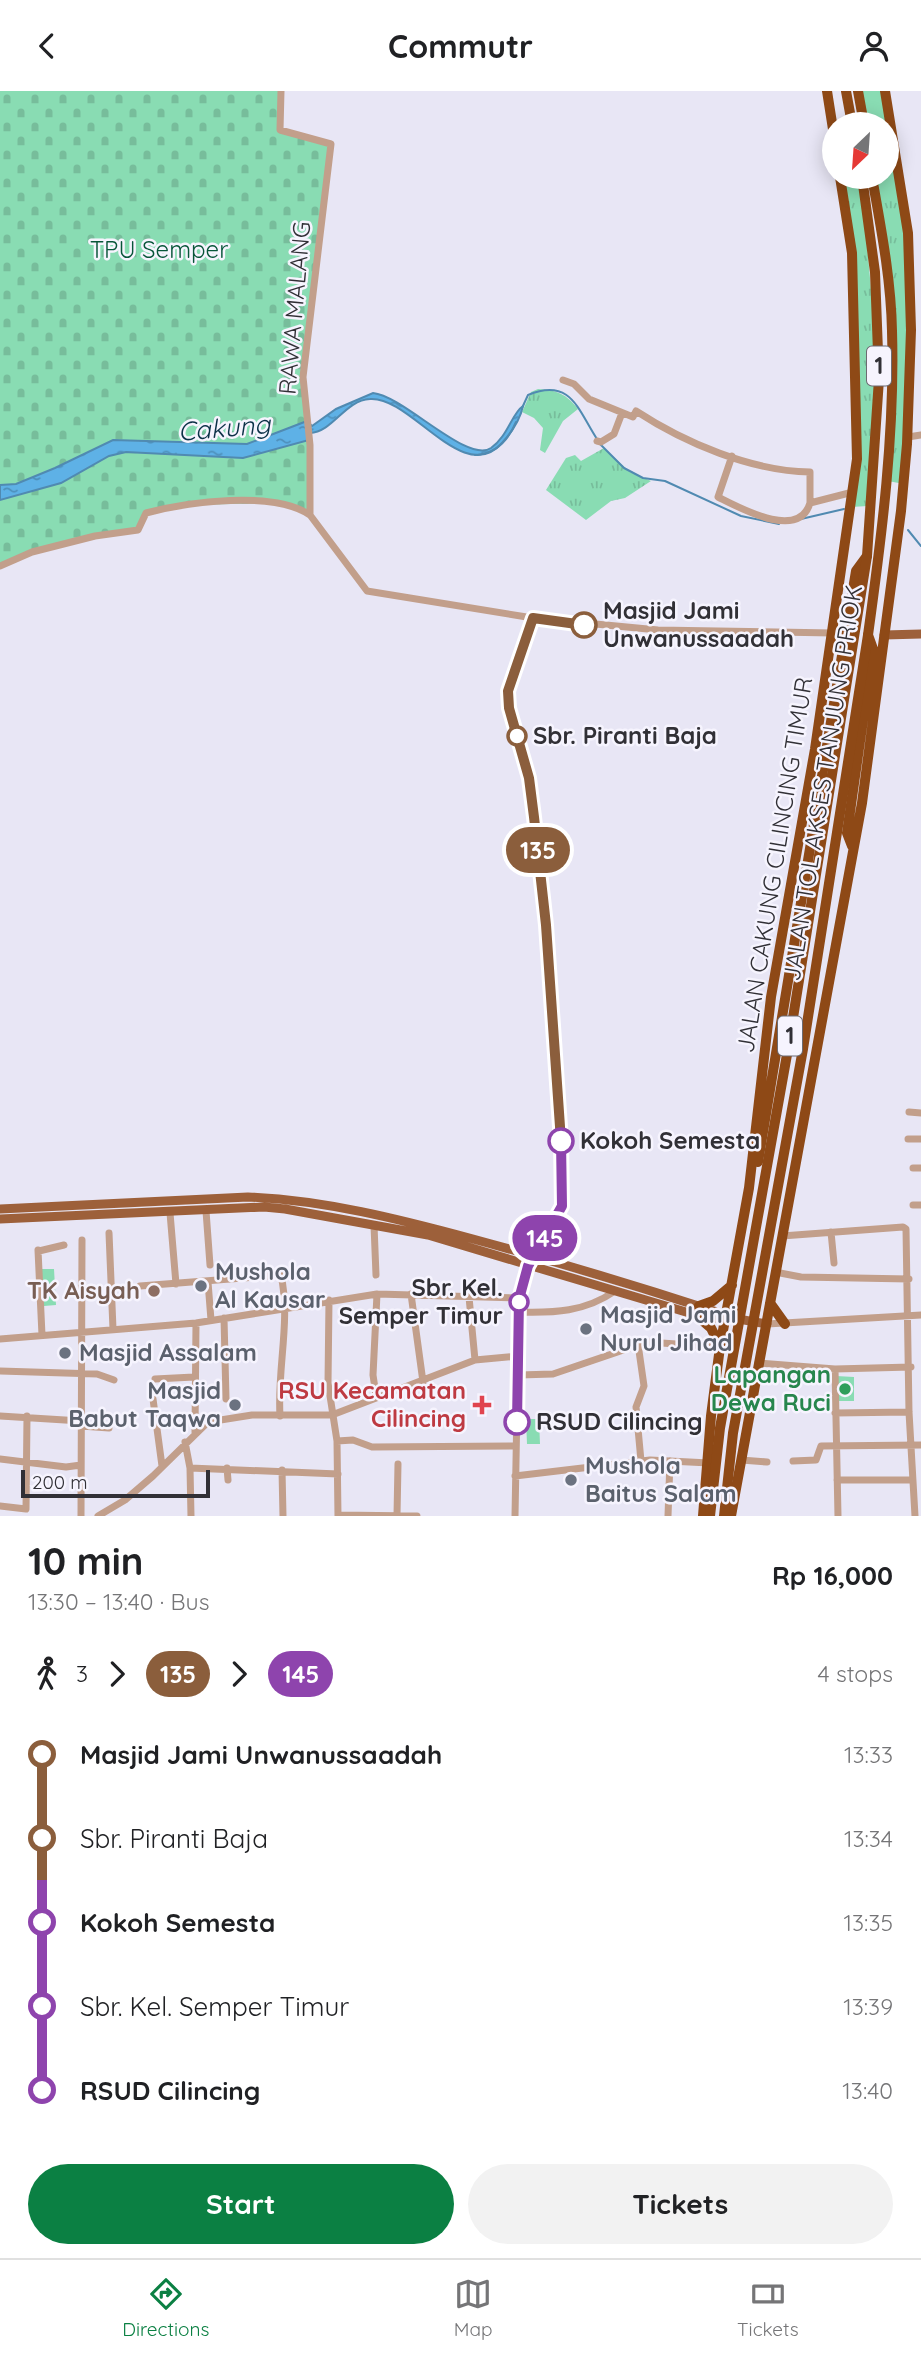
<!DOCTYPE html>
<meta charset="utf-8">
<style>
body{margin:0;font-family:Quicksand,sans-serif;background:#f2f2f2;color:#202124;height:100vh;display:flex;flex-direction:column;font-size:26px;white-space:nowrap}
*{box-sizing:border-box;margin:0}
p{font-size:23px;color:#757577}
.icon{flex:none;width:38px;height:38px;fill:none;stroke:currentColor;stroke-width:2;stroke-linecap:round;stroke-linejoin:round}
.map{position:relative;height:1425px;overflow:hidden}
.side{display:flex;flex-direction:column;background:#fff;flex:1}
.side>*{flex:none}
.badge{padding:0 14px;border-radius:23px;font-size:24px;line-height:46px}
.needle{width:46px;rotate:205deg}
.fabs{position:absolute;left:822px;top:21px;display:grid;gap:14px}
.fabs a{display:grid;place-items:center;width:77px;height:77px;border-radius:50%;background:#fff;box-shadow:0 4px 18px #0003;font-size:35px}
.scale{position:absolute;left:21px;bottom:18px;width:189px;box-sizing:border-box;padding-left:7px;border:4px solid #313036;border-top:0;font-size:19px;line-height:24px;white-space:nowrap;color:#313036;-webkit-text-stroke:5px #f6f4fe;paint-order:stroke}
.map>.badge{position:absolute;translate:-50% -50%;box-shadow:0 0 0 4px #fff}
.legs{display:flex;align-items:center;gap:10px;height:77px;padding:0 28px;font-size:23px}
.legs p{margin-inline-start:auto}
.overview{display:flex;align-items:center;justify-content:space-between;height:119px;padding:0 28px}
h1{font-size:38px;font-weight:700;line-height:52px}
.primary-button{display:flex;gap:14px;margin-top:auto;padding:14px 28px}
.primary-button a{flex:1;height:80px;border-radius:42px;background:#0b8043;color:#fff;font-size:28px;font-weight:700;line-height:80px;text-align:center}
.primary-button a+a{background:#f2f2f2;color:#202124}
ul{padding:0 28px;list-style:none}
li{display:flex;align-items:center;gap:24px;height:84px;font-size:26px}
li i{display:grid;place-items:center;width:10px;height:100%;margin:0 9px;background:currentColor}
li i::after{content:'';width:18px;height:18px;margin:-9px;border:5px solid;border-radius:50%;background:#fff}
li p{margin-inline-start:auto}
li:first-child i{background:linear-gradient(#0000 50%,currentColor 0)}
li:last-child i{background:linear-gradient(currentColor 50%,#0000 0)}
header{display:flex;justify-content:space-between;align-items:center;height:91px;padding:0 28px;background:#fff;font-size:32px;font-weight:700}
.dock{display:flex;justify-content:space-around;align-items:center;height:98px;border-top:2px solid #e0e0e0;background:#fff;font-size:19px;color:#757577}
.dock a{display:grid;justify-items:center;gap:4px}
.dock .selected{color:#0b8043}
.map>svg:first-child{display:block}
</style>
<header><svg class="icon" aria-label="back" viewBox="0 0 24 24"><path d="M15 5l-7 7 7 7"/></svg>Commutr<svg class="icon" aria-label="person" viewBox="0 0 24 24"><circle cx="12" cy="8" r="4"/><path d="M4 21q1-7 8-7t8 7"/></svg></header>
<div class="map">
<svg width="921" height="1425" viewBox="0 0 921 1425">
<defs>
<pattern id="grass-tufts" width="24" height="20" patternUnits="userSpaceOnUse" patternTransform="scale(1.75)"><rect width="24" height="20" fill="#89dcb3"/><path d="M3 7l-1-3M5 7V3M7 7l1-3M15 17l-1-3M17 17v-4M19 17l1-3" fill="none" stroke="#77bd9b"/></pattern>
<pattern id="cemetery-stones" width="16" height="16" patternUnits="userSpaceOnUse" patternTransform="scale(1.75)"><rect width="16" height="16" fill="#89dcb3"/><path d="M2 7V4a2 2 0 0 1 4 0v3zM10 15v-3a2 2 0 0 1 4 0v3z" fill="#77bd9b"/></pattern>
<pattern id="water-ripples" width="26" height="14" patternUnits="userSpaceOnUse" patternTransform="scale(1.75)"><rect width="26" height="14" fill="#5eb1e6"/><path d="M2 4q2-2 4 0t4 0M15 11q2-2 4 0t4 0" fill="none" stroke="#4e90bb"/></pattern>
</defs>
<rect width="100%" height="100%" fill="#e8e6f5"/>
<path fill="url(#grass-tufts)" d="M858 0H884L908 142 904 393 888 390 892 238 872 86H887V33H864Z
M840 86H861L879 288 868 415 851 416C863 307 855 194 840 86Z
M538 298C556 299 567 303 578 318L563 330 545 362 540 359 543 337 534 327 522 321 531 301Z
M604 357 630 381 651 390 625 407 611 410 586 429 546 399 566 367 575 364 581 370Z"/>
<path fill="url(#cemetery-stones)" d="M0 0H282L280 39 329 50 303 296 310 354V424L285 412 186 414 146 422 138 439 33 461 0 475Z"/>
<path fill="#89dcb3" d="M41 1178H54L56 1214 44 1215Z
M836 1285 854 1286V1310H836Z
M526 1328H539L540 1353H527Z"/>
<path fill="url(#water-ripples)" stroke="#508ab1" stroke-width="2" d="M373 302C404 305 467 373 491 357 508 345 512 322 523 315 520 329 511 342 502 352 463 396 411 305 370 308 345 309 333 341 310 342L309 349 243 367 126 361 109 365 61 392 0 409V394L16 393 55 377 113 349 247 353 307 330 312 335 336 318Z"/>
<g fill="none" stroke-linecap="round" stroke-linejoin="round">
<path stroke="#508ab1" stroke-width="2" d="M522 317 528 304C571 286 578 319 597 348
M600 353 624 377 643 387 665 390 741 425 779 433
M475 364C495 363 508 350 516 331
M801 428 844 418
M908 439 921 455"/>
<path stroke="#c29f8b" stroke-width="7" d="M281 0 280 39 331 53 303 286 310 354V424L367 500 533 527
M563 289 574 293 589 308 633 326 636 320C685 352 751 380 810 381V412
M908 346 921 344
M597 350 601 351 614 343 622 322
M732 365 718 406C740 417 799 450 810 412L853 401
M0 475 32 461 95 445 138 439 146 422C188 411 273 399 310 424
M909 1021 921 1022
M908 1048H921
M913 1077H921
M913 1114H921
M206 1120 210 1174
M170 1122 176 1193
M374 1134 376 1184
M831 1141 834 1172
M109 1142 113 1238
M782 1145 903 1136 906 1138 909 1321 915 1425
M38 1159 42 1244
M39 1160 64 1154
M775 1181 801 1186 909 1188
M208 1191 211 1229
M140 1195 281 1184C291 1230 277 1277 280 1325
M411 1203 423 1291
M469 1206 475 1269
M329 1209 328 1292 337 1350 338 1425
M519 1221C554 1222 585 1221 615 1200
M224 1227 226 1308
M767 1233 921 1224
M0 1248 196 1232 377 1203 519 1207
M638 1253 644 1295 636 1316 641 1370
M758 1272 835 1278 911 1276
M835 1278 838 1425
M0 1280 97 1283 114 1289
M519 1284 553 1283 647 1251 720 1256
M155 1288 194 1286
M376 1304 373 1284 377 1203
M153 1308 162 1375
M835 1322 909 1321
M0 1325 81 1330
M81 1335 109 1337
M195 1341 196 1232
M337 1350 353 1349 372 1356 515 1355
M185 1351 190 1377 191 1425
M0 1368 66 1376 81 1374
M741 1369 767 1371
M793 1370 816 1369 821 1355 921 1354
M190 1377 338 1383
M227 1377 228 1389
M282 1379 283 1425
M515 1385 650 1369 709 1372
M837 1389H912
M0 1415 26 1418 27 1325
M338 1424 417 1425
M397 1424 398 1373
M81 1425 82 1149
M98 1425 125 1409 153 1385 208 1331 252 1324H332L475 1269 519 1265
M515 1425 519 1207C527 1167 556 1142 564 1105L546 833 535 726 529 687 509 617 508 600 533 527 658 539 833 542
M668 1425 670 1370"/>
<path stroke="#9d603a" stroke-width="9" d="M884 544 921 543
M0 1118 248 1106C324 1109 399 1128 473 1148 554 1170 634 1194 714 1220L721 1225 767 1233
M0 1128 264 1116 285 1118 428 1144 696 1224 712 1228 721 1225"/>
<path stroke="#8e4916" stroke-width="10" d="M827 0 835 51
M846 0 852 33
M858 0 864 33
M852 755 847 742 873 558 868 544C882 443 895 342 892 240 891 188 881 137 872 86
M758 1071 856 480 867 465 879 288 875 181 862 86
M770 1212 785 1233
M699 1215 713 1210 732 1194
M696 1224 711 1237 720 1255
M703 1425 711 1325 720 1256 749 1097 771 906 815 658 857 368 852 162 840 86
M731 1425 862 712 901 420 907 353 911 239 908 142 885 0"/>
<path stroke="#8e4916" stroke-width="10" d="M710 1425 720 1337 788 958 867 465
M724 1425 733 1342 803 958 868 544"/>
</g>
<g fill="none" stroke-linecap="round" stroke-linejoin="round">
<defs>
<path id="line-1" d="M561 1050 546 834 534 726 529 687 509 617 508 600 533 527 584 534"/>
<path id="line-2" d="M517 1331 519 1208 528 1175 562 1115 561 1050"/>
</defs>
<use href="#line-1" stroke="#fff" stroke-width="16"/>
<use href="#line-2" stroke="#fff" stroke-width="16"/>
<use href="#line-1" stroke="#8b5e3c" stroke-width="10"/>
<use href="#line-2" stroke="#8e44ad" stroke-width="10"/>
</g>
<g fill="#fff" stroke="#8b5e3c" stroke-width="3.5">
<circle cx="584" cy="534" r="12"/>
<circle cx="517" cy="645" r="9"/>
</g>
<g fill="#fff" stroke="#8e44ad" stroke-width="3.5">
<circle cx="561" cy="1050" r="12"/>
<circle cx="519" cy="1211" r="9"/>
<circle cx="517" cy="1331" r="12"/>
</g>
<g fill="#6b7280" stroke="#f6f4fe" stroke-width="2.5">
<circle cx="201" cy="1195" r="7"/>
<circle cx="586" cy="1238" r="7"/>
<circle cx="65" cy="1262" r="7"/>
<circle cx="235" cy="1314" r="7"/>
<circle cx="571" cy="1389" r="7"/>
</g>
<circle fill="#8d6e63" stroke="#f6f4fe" stroke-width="2.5" cx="154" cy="1200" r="7"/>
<circle fill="#2e9e5b" stroke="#f6f4fe" stroke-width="2.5" cx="845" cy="1298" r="7"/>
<path fill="#e0444e" stroke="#f6f4fe" stroke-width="2.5" d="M478.5 1303.5h7v7h7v7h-7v7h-7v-7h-7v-7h7z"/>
<g text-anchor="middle" stroke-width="5" stroke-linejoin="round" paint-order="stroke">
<g fill="#f6f4fe" stroke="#6c6b72" stroke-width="2">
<rect x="867" y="255.5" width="24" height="39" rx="5"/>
<rect x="778" y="925.5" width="24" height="39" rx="5"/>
</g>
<g font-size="23" font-weight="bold" fill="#313036">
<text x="879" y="283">1</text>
<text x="790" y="953">1</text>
</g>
<g font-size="24" fill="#085639" stroke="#f6f4fe">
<text x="159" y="167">TPU Semper</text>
</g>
<g font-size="24" fill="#313036" stroke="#f6f4fe">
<text transform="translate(295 217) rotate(-85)" y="8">RAWA MALANG</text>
<text transform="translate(823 692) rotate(-81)" y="8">JALAN TOL AKSES TANJUNG PRIOK</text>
<text transform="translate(775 774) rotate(-81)" y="8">JALAN CAKUNG CILINCING TIMUR</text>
</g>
<g font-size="24" font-weight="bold" fill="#313036" stroke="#f6f4fe" text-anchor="start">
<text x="603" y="528">Masjid Jami<tspan x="603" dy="28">Unwanussaadah</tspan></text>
<text x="533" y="653">Sbr. Piranti Baja</text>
<text x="580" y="1058">Kokoh Semesta</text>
<text x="503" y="1205" text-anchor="end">Sbr. Kel.<tspan x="503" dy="28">Semper Timur</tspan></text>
<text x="536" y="1339">RSUD Cilincing</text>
</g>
<g font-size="24" font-weight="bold" fill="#5b616d" stroke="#f6f4fe" text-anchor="start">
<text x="215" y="1189">Mushola<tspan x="215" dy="28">Al Kausar</tspan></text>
<text x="600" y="1232">Masjid Jami<tspan x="600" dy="28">Nurul Jihad</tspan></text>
<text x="79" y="1270">Masjid Assalam</text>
<text x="221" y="1308" text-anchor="end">Masjid<tspan x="221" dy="28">Babut Taqwa</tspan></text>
<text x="585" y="1383">Mushola<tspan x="585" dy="28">Baitus Salam</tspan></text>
</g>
<g font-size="24" font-weight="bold" fill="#785e54" stroke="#f6f4fe" text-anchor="end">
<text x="140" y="1208">TK Aisyah</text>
</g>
<g font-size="24" font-weight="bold" fill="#27864d" stroke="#f6f4fe" text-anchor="end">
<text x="831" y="1292">Lapangan<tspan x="831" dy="28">Dewa Ruci</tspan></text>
</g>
<g font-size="24" font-weight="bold" fill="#be3a42" stroke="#f6f4fe" text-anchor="end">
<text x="466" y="1308">RSU Kecamatan<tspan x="466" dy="28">Cilincing</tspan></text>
</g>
<g font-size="26" font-style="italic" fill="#0c3147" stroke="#f6f4fe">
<text transform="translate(224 337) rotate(-5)" y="9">Cakung</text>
</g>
</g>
</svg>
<div class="fabs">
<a><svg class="needle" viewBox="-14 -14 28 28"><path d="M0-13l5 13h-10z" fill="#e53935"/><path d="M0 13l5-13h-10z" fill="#757577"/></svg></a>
</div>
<div class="scale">200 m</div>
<b class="badge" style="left:538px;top:759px;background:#8b5e3c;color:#fff">135</b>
<b class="badge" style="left:545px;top:1147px;background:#8e44ad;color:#fff">145</b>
</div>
<section class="side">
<div class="overview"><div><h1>10 min</h1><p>13:30 – 13:40 · Bus</p></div><b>Rp 16,000</b></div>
<div class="legs"><svg class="icon" aria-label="walk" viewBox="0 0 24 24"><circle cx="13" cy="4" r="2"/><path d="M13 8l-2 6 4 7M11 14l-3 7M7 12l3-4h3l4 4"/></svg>3<svg class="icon" aria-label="forward" viewBox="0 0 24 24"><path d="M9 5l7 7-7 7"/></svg><b class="badge" style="background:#8b5e3c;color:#fff">135</b><svg class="icon" aria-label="forward" viewBox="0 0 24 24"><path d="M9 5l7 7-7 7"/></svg><b class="badge" style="background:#8e44ad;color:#fff">145</b><p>4 stops</p></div>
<ul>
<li><i style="color:#8b5e3c"></i><b>Masjid Jami Unwanussaadah</b><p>13:33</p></li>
<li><i style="color:#8b5e3c"></i><span>Sbr. Piranti Baja</span><p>13:34</p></li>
<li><i style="color:#8e44ad"></i><b>Kokoh Semesta</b><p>13:35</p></li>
<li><i style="color:#8e44ad"></i><span>Sbr. Kel. Semper Timur</span><p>13:39</p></li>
<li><i style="color:#8e44ad"></i><b>RSUD Cilincing</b><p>13:40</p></li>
</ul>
<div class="primary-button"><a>Start</a><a>Tickets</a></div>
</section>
<nav class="dock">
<a class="selected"><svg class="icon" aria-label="directions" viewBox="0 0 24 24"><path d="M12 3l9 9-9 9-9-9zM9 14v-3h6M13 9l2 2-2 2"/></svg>Directions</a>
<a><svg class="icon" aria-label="map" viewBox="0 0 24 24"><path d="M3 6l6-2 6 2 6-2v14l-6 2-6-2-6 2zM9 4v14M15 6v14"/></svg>Map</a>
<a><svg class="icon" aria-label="tickets" viewBox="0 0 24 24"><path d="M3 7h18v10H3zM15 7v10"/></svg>Tickets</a>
</nav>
